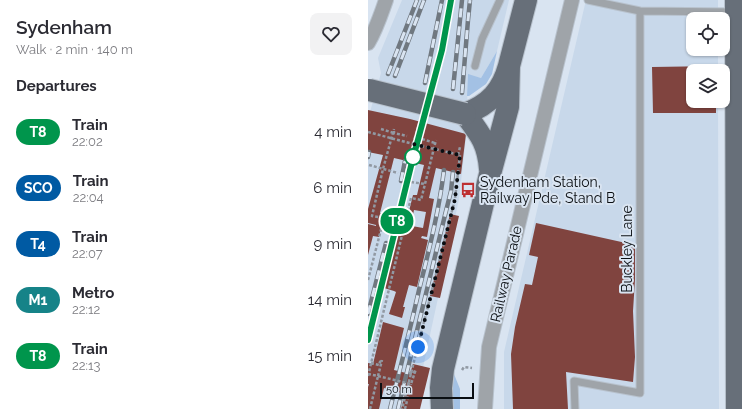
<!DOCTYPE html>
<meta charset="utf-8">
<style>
body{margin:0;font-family:Raleway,sans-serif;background:#f2f2f3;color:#2b2b33;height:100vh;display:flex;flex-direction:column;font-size:15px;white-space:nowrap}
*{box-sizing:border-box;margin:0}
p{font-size:13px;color:#7c7c81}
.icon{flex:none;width:22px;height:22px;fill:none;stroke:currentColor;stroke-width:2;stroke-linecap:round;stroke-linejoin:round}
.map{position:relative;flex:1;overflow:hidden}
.details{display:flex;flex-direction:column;background:#fff;width:368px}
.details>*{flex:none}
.badge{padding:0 8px;border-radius:13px;font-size:14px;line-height:26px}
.fabs{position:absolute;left:318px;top:12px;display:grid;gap:8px}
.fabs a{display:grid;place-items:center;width:44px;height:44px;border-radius:8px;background:#fff;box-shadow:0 1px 3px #0004;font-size:20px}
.scale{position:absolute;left:12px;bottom:10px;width:94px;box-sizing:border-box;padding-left:4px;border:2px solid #0a0e12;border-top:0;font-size:11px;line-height:14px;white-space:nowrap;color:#0a0e12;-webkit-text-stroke:3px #d9e4f1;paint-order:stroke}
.you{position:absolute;width:20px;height:20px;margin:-10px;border:3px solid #fff;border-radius:50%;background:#1a73e8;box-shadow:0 0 0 6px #1a73e833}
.map>.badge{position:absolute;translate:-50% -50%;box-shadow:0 0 0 2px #fff}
h2{padding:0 16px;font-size:15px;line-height:36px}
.round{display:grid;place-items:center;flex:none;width:42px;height:42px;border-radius:8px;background:#f2f2f3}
.headline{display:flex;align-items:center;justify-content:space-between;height:68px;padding:0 16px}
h1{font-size:19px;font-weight:600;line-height:30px}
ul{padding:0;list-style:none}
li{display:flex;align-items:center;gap:12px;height:56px;padding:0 16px}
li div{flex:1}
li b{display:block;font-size:15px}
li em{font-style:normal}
li .badge{min-width:44px;font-weight:700;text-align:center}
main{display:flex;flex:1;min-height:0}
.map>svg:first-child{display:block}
</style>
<main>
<section class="details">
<div class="headline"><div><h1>Sydenham</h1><p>Walk · 2 min · 140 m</p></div><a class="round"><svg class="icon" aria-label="heart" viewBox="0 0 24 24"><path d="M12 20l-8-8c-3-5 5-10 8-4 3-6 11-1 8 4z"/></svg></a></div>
<h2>Departures</h2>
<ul>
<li><span class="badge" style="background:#00954c;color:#fff">T8</span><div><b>Train</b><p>22:02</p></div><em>4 min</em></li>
<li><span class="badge" style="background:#005aa3;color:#fff">SCO</span><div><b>Train</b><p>22:04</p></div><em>6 min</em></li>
<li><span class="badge" style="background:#005aa3;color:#fff">T4</span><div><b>Train</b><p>22:07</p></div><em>9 min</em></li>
<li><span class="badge" style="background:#168388;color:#fff">M1</span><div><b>Metro</b><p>22:12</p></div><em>14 min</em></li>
<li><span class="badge" style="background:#00954c;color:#fff">T8</span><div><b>Train</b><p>22:13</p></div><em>15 min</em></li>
</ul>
</section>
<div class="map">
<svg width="374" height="409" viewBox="0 0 374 409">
<rect width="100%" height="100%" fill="#d9e4f1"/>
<path fill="#c8d8ea" d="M34 0H141L129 51 113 78 100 75 98 138 91 199 70 298 46 409H0V112H2L13 73 10 58Z
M218 0H350V19H325V49H350V71H325V101H350L351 409H136V352Z"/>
<path fill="#a3c1e4" d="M129 51 124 74 118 84 101 96H99L100 74 113 78Z
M86 374 92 389V409H85L84 392Z"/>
<path fill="#80443f" d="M348 66V71H325V101H348V113H285L284 67Z
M0 110 42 119 98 134 93 174 68 168 61 198 66 199 59 237 54 236 53 238 60 240 49 287 41 285 35 307H37L34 318 21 314 28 292 26 291 16 288 33 224 55 228 58 212 46 210 43 224 38 223 45 195H49L56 165 26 158 12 213 16 214 11 237 5 236 0 255V224L8 226V225L0 223V209L15 155 0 152Z
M82 214 91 216 72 298 62 296Z
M168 223 267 245V280L265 311 267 357 265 382 198 372 200 409H145L143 354 147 327 157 284 164 285 170 257 161 255Z
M15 322 36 328 26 370 42 374 45 364 62 368 52 409H33L37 394 16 388 11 409H0V387L1 384H0V363L5 364Z"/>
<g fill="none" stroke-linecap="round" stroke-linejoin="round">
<defs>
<path id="lane" d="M220 0 272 11 366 12
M107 66 114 39 132 0
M207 409 206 381 272 393V11"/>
<path id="street" d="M0 43C8 30 13 14 18 0
M117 409 121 347 204 0"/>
<path id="primary" d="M368 0 369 409
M122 169C120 143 112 134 97 114 122 104 134 91 141 66L158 0
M74 409 73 388 75 369 122 174 140 107 141 66"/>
</defs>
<use href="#lane" stroke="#b8c2cd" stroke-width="9"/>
<use href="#street" stroke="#b8c2cd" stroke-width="16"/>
<use href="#primary" stroke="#b8c2cd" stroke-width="24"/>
<path stroke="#9199a3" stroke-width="2.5" stroke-dasharray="3 2" stroke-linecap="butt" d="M13 129 26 133
M26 131V133L39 136
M0 132 45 144 92 155 87 199 34 409
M54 139 67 143
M45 144 52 121
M90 155 92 147
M1 165 30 173
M43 182 57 184
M0 280 16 218 4 216 15 169 26 129
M3 363 11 365 12 362 14 360
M94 370 96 367 104 368
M41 373 45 374 48 369
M0 376 43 198 53 200 68 140
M2 409 10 376
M37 409 43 384"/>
<use href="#lane" stroke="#9fa4a9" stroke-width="7"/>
<use href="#street" stroke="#9fa4a9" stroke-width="14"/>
<use href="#primary" stroke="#676f79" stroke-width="22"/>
<defs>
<path id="rail" d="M20 74 49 0
M27 76 56 0
M57 83 74 0
M64 85 74 49 83 0
M85 89 94 0
M94 93 100 20 102 0
M0 157 1 152
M33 181 37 161
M0 314 18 243
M0 340 44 162
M22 409C32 369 42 330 51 290 61 250 71 211 76 170
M30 409 77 215 83 191 85 172"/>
</defs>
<use href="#rail" stroke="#707880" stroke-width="4.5"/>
<use href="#rail" stroke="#d9e4f1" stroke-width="3" stroke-dasharray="9" stroke-linecap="butt"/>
<defs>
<path id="primary-bridge" d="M1 90 97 114"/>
</defs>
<use href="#primary-bridge" stroke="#b8c2cd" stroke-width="24" stroke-linecap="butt"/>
<path stroke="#9199a3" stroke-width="2.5" stroke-dasharray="3 2" stroke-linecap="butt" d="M0 374 10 376 14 360
M10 376 43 384 48 369"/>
<use href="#primary-bridge" stroke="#676f79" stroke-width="22"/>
</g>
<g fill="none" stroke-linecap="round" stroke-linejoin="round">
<defs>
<path id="line" d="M0 340 44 162 74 50 83 0"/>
</defs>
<use href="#line" stroke="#fff" stroke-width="9"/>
<use href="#line" stroke="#00954c" stroke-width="6"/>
<path stroke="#0a0e12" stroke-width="4" stroke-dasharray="0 7.2" d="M45 157V144L92 155 87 199 50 347"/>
</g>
<defs>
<symbol id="bus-bare" viewBox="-9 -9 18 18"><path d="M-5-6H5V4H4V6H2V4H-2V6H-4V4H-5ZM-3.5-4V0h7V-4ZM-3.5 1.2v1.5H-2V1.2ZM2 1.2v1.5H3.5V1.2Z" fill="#be2f31" stroke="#d9e4f1" stroke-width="2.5" paint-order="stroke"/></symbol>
</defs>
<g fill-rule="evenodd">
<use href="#bus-bare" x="89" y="179" width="22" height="22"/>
</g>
<circle fill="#fff" stroke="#00954c" stroke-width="2" cx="45" cy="157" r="8"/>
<g text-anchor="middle" stroke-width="4" stroke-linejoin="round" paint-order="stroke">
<g font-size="14" fill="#0a0e12" stroke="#d9e4f1" text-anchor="start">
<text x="112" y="187">Sydenham Station,<tspan x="112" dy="16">Railway Pde, Stand B</tspan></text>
</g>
<g font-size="14" fill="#0a0e12" stroke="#d9e4f1">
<text transform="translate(259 249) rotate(-90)" y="5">Buckley Lane</text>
<text transform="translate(138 274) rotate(-77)" y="5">Railway Parade</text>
</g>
</g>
</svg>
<div class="fabs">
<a><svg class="icon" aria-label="locate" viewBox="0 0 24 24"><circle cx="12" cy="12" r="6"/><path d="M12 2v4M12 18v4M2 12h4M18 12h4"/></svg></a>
<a><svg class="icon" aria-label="layers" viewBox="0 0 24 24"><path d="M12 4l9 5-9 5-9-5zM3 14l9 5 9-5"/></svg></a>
</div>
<div class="scale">50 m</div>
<div class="you" style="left:50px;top:347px"></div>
<b class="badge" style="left:29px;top:221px;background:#00954c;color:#fff">T8</b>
</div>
</main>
